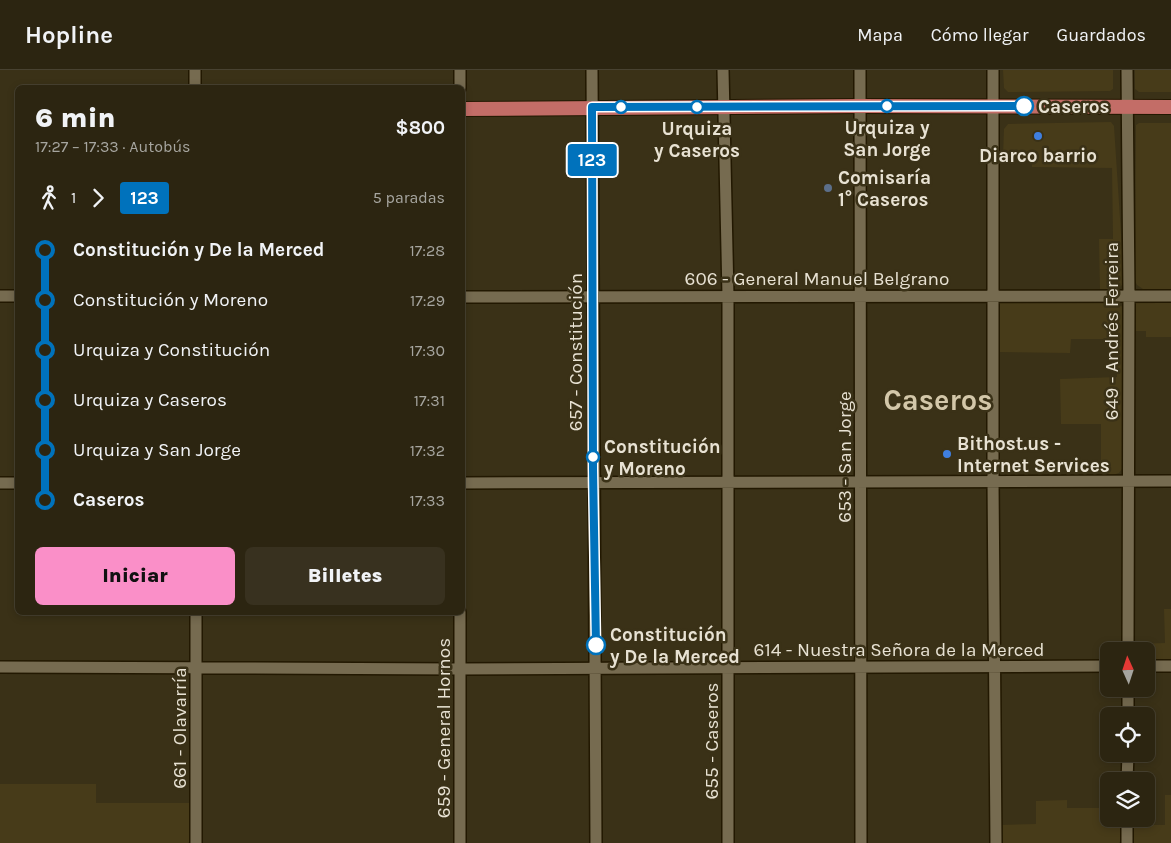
<!DOCTYPE html>
<html lang="es">
<meta charset="utf-8">
<style>
body{margin:0;font-family:Karla,sans-serif;background:#38311f;color:#f1f3f6;height:100vh;display:flex;flex-direction:column;font-size:19px;white-space:nowrap}
*{box-sizing:border-box;margin:0}
p{font-size:16px;color:#a6a59f}
.icon{flex:none;width:28px;height:28px;fill:none;stroke:currentColor;stroke-width:2;stroke-linecap:round;stroke-linejoin:round}
.map{position:relative;flex:1;overflow:hidden}
.drawer{position:absolute;left:15px;top:15px;width:450px;height:530px;display:flex;flex-direction:column;background:#2c2511;border-radius:8px;box-shadow:0 2px 8px #0003,0 0 0 1px #484231}
.drawer>*{flex:none}
.badge{padding:0 10px;border-radius:4px;font-size:18px;line-height:32px}
.needle{width:32px;rotate:357deg}
.tools{position:absolute;left:1100px;top:572px;display:grid;gap:10px}
.tools a{display:grid;place-items:center;width:55px;height:55px;border-radius:8px;background:#2c2511;box-shadow:0 2px 8px #0003,0 0 0 1px #484231;font-size:25px}
.map>.badge{position:absolute;translate:-50% -50%;box-shadow:0 0 0 2px #fff}
.legs{display:flex;align-items:center;gap:8px;height:55px;padding:0 20px;font-size:16px}
.legs p{margin-inline-start:auto}
.head{display:flex;align-items:center;justify-content:space-between;height:85px;padding:0 20px}
h1{font-size:28px;font-weight:800;line-height:38px}
.action{display:flex;gap:10px;margin-top:auto;padding:10px 20px}
.action a{flex:1;height:58px;border-radius:8px;background:#fa8fc8;color:#111;font-size:20px;font-weight:800;line-height:58px;text-align:center}
.action a+a{background:#38311f;color:#f1f3f6}
ul{padding:0 20px;list-style:none}
li{display:flex;align-items:center;gap:18px;height:50px;font-size:19px}
li i{display:grid;place-items:center;width:8px;height:100%;margin:0 6px;background:currentColor}
li i::after{content:'';width:12px;height:12px;margin:-6px;border:4px solid;border-radius:50%;background:#2c2511}
li p{margin-inline-start:auto}
li:first-child i{background:linear-gradient(#0000 50%,currentColor 0)}
li:last-child i{background:linear-gradient(currentColor 50%,#0000 0)}
header{display:flex;align-items:center;gap:30px;box-sizing:border-box;height:70px;padding:0 25px;background:#2c2511;border-bottom:1px solid #484231}
header strong{font-size:24px}
nav{display:flex;gap:28px;margin-inline-start:auto;font-size:18px}
.map>svg:first-child{display:block}
</style>
<header>
<strong>Hopline</strong>
<nav><a>Mapa</a><a>Cómo llegar</a><a>Guardados</a></nav>
</header>
<div class="map">
<svg width="1171" height="773" viewBox="0 0 1171 773">
<rect width="100%" height="100%" fill="#3a3117"/>
<path fill="#473b19" d="M1003 0H1113V19L1110 21 1008 22 1004 18Z
M1135 0H1171V22H1139L1135 19Z
M1111 52 1114 56 1124 210 1122 215 1117 220 1100 221 1099 169H1113L1112 98 1032 97V85H1003L1004 59 1008 54Z
M1139 53H1171V220L1143 219 1137 215 1135 211 1136 55Z
M1171 230V267H1146V261H1134L1135 233 1138 231Z
M1113 232 1123 237V395L1122 399 1119 403 1113 405H1101V354H1061L1060 309 1117 307 1116 269H1071L1070 283 997 282V236L1000 233Z
M1164 539H1171V590H1146V581H1135V574L1165 573Z
M0 714H96V733H190L191 770 188 773H0Z
M1165 725H1171V773H1134L1132 769V755H1165Z
M1067 730V738H1109V749H1123L1122 769 1119 773H1003L1001 771 999 755 1036 754V731Z"/>
<g fill="none" stroke-linecap="round" stroke-linejoin="round">
<defs>
<path id="minor" d="M460 0V18
M592 0 596 773
M723 0 728 226V773
M860 0 861 773
M993 0V411L996 773
M1127 0 1129 225 1128 581
M195 18V0
M0 226H18
M462 227 1171 226
M0 413H18
M462 413 1171 411
M460 542V773
M1146 596H1171
M0 597 460 599 1109 596
M1128 646V619
M1127 711 1128 684
M196 773V542
M1127 773V749"/>
<path id="major" d="M462 39 860 36 1171 37"/>
</defs>
<use href="#minor" stroke="#221801" stroke-width="14"/>
<use href="#major" stroke="#221801" stroke-width="16"/>
<use href="#minor" stroke="#766b50" stroke-width="11"/>
<use href="#major" stroke="#c36d67" stroke-width="14"/>
</g>
<g fill="none" stroke-linecap="round" stroke-linejoin="round">
<defs>
<path id="line-1" d="M596 575 593 399 592 37 1024 36"/>
</defs>
<use href="#line-1" stroke="#fff" stroke-width="11"/>
<use href="#line-1" stroke="#0072bc" stroke-width="8"/>
</g>
<g fill="#fff" stroke="#0072bc" stroke-width="2.5">
<circle cx="887" cy="36" r="6"/>
<circle cx="1024" cy="36" r="9"/>
<circle cx="621" cy="37" r="6"/>
<circle cx="697" cy="37" r="6"/>
<circle cx="593" cy="387" r="6"/>
<circle cx="596" cy="575" r="9"/>
</g>
<g fill="#3f7fe0" stroke="#3a3117" stroke-width="2">
<circle cx="1038" cy="66" r="5"/>
<circle cx="947" cy="384" r="5"/>
</g>
<circle fill="#5c6f8a" stroke="#3a3117" stroke-width="2" cx="828" cy="118" r="5"/>
<g text-anchor="middle" stroke-width="5" stroke-linejoin="round" paint-order="stroke">
<g font-size="19" font-weight="bold" fill="#e8e2d3" stroke="#3a3117" text-anchor="start">
<text x="1038" y="43">Caseros</text>
<text x="887" y="64" text-anchor="middle">Urquiza y<tspan x="887" dy="22">San Jorge</tspan></text>
<text x="697" y="65" text-anchor="middle">Urquiza<tspan x="697" dy="22">y Caseros</tspan></text>
<text x="604" y="383">Constitución<tspan x="604" dy="22">y Moreno</tspan></text>
<text x="610" y="571">Constitución<tspan x="610" dy="22">y De la Merced</tspan></text>
</g>
<g font-size="19" font-weight="bold" fill="#e8e2d3" stroke="#3a3117" text-anchor="start">
<text x="1038" y="92" text-anchor="middle">Diarco barrio</text>
<text x="838" y="114">Comisaría<tspan x="838" dy="22">1° Caseros</tspan></text>
<text x="957" y="380">Bithost.us -<tspan x="957" dy="22">Internet Services</tspan></text>
</g>
<g font-size="19" fill="#e8e2d3" stroke="#3a3117">
<text x="817" y="215">606 - General Manuel Belgrano</text>
<text transform="translate(1111 261) rotate(-90)" y="7">649 - Andrés Ferreira</text>
<text transform="translate(575 282) rotate(-90)" y="7">657 - Constitución</text>
<text transform="translate(844 387) rotate(-90)" y="7">653 - San Jorge</text>
<text x="899" y="586">614 - Nuestra Señora de la Merced</text>
<text transform="translate(179 658) rotate(-90)" y="7">661 - Olavarría</text>
<text transform="translate(443 658) rotate(-90)" y="7">659 - General Hornos</text>
<text transform="translate(711 671) rotate(-90)" y="7">655 - Caseros</text>
</g>
<g font-size="29" font-weight="bold" fill="#d3c7a9" stroke="#3a3117">
<text x="938" y="340">Caseros</text>
</g>
</g>
</svg>
<div class="tools">
<a><svg class="needle" viewBox="-14 -14 28 28"><path d="M0-13l5 13h-10z" fill="#e53935"/><path d="M0 13l5-13h-10z" fill="#a6a59f"/></svg></a>
<a><svg class="icon" aria-label="locate" viewBox="0 0 24 24"><circle cx="12" cy="12" r="6"/><path d="M12 2v4M12 18v4M2 12h4M18 12h4"/></svg></a>
<a><svg class="icon" aria-label="layers" viewBox="0 0 24 24"><path d="M12 4l9 5-9 5-9-5zM3 14l9 5 9-5"/></svg></a>
</div>
<b class="badge" style="left:592px;top:90px;background:#0072bc;color:#fff">123</b>
<section class="drawer">
<div class="head"><div><h1>6 min</h1><p>17:27 – 17:33 · Autobús</p></div><b>$800</b></div>
<div class="legs"><svg class="icon" aria-label="walk" viewBox="0 0 24 24"><circle cx="13" cy="4" r="2"/><path d="M13 8l-2 6 4 7M11 14l-3 7M7 12l3-4h3l4 4"/></svg>1<svg class="icon" aria-label="forward" viewBox="0 0 24 24"><path d="M9 5l7 7-7 7"/></svg><b class="badge" style="background:#0072bc;color:#fff">123</b><p>5 paradas</p></div>
<ul>
<li><i style="color:#0072bc"></i><b>Constitución y De la Merced</b><p>17:28</p></li>
<li><i style="color:#0072bc"></i><span>Constitución y Moreno</span><p>17:29</p></li>
<li><i style="color:#0072bc"></i><span>Urquiza y Constitución</span><p>17:30</p></li>
<li><i style="color:#0072bc"></i><span>Urquiza y Caseros</span><p>17:31</p></li>
<li><i style="color:#0072bc"></i><span>Urquiza y San Jorge</span><p>17:32</p></li>
<li><i style="color:#0072bc"></i><b>Caseros</b><p>17:33</p></li>
</ul>
<div class="action"><a>Iniciar</a><a>Billetes</a></div>
</section>
</div>
